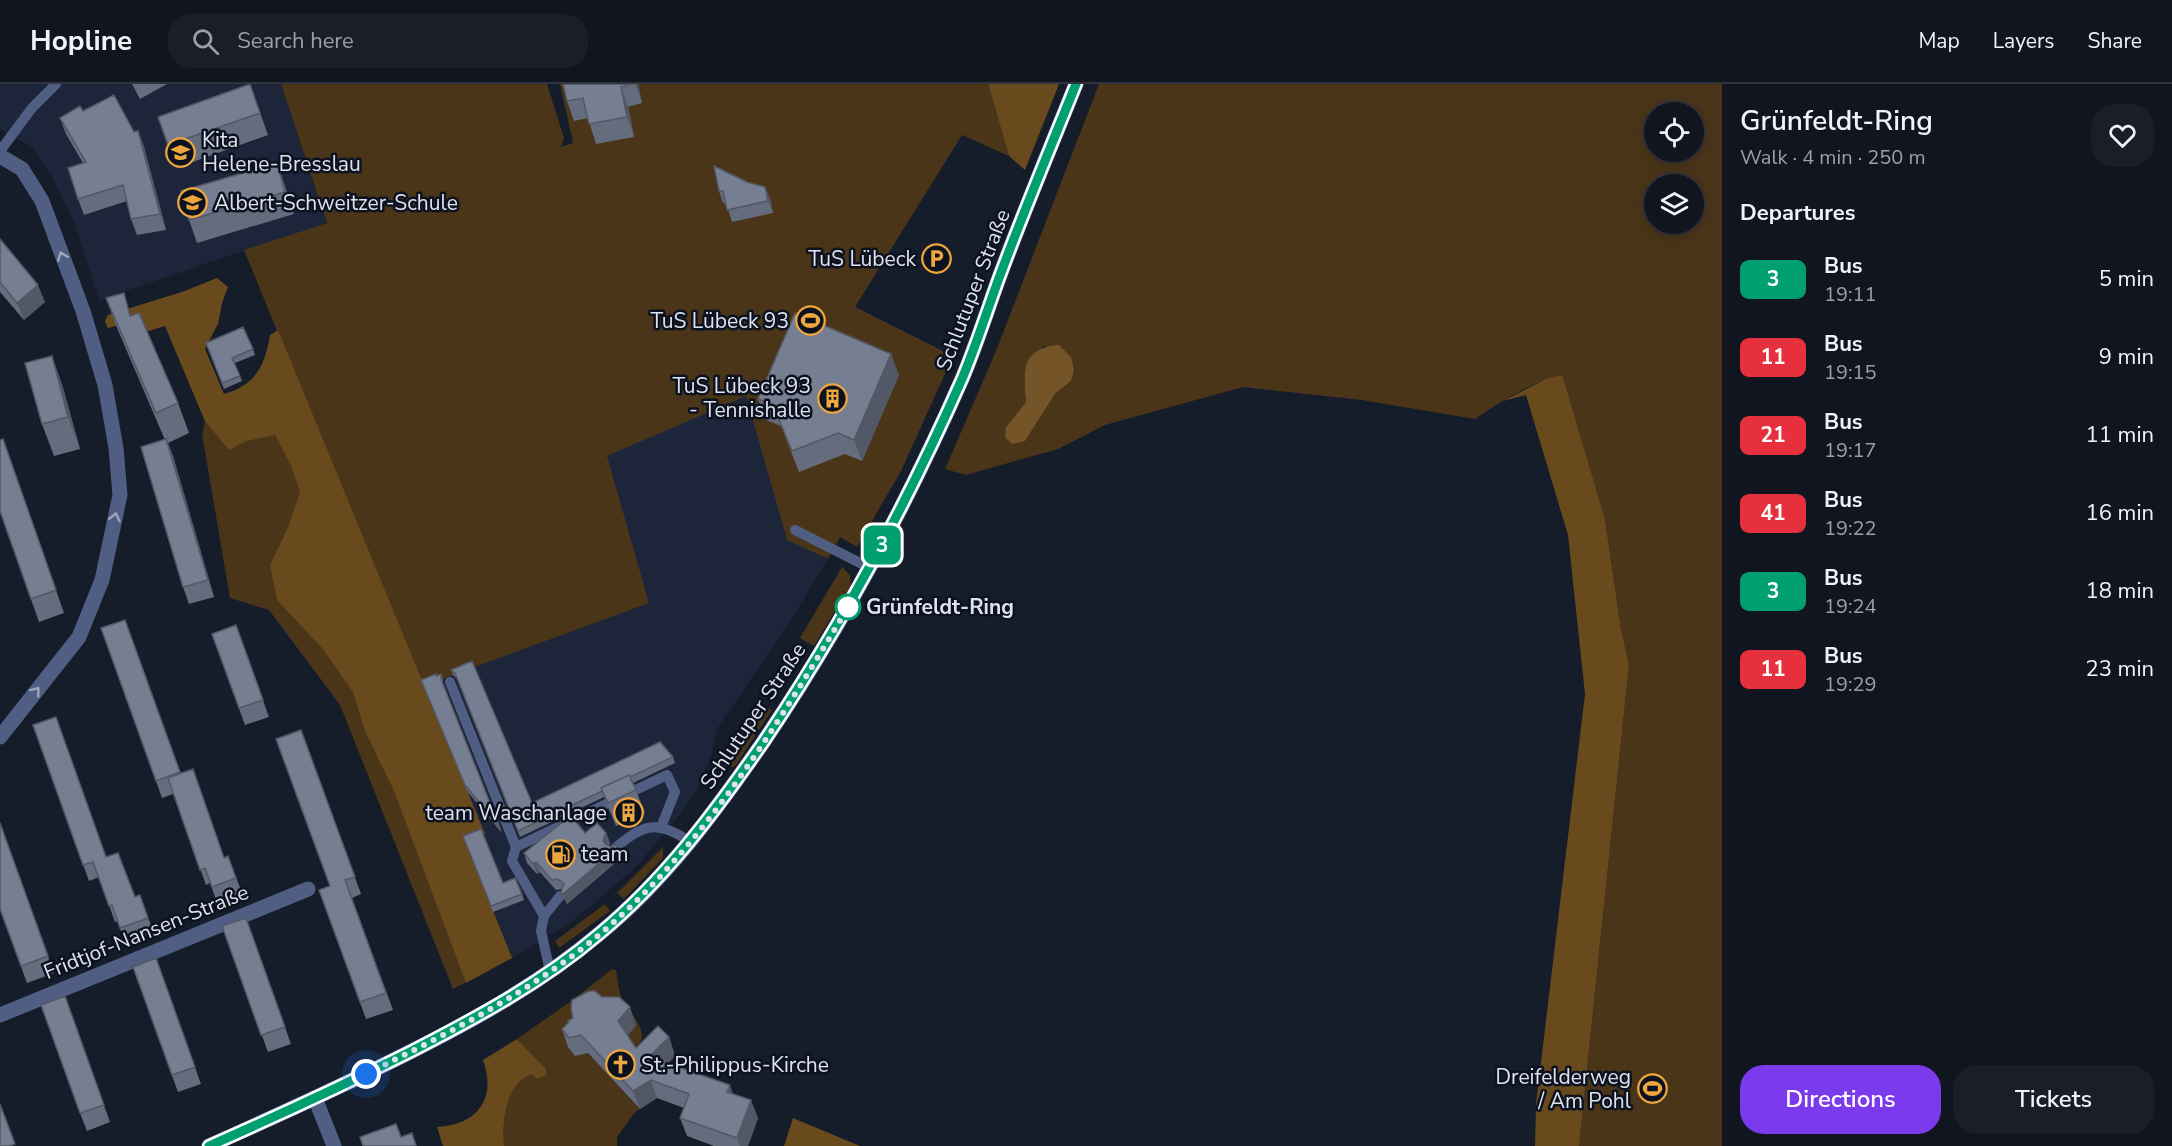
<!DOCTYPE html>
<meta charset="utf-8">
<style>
body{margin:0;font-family:"Nunito Sans",sans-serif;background:#191e29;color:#f1f3f6;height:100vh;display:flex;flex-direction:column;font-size:22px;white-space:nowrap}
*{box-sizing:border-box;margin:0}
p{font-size:20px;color:#9c9fa5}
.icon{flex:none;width:33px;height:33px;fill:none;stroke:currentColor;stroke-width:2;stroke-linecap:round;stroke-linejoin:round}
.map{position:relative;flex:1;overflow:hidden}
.sheet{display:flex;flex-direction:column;background:#101520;width:450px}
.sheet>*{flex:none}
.badge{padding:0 12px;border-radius:9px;font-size:21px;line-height:39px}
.tools{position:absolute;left:1644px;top:18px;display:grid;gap:12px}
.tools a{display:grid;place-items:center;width:60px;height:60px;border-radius:50%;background:#101520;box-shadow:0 3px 15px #0003,0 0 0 2px #30343e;font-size:30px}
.you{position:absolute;width:30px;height:30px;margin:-15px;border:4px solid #fff;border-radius:50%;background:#1a73e8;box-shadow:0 0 0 9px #1a73e833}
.map>.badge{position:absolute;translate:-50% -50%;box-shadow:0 0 0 3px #fff}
h2{padding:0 18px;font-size:22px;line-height:54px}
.round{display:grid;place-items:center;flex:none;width:63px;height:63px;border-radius:24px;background:#191e29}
.headline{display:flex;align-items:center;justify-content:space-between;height:102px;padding:0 18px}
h1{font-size:28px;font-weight:600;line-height:45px}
.action{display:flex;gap:12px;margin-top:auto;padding:12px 18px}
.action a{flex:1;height:69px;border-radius:24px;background:#7c3aed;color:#fff;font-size:24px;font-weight:600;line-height:69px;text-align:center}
.action a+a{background:#191e29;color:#f1f3f6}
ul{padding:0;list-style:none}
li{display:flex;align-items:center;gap:18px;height:78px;padding:0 18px}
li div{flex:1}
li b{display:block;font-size:22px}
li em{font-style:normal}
li .badge{min-width:66px;font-weight:700;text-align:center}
header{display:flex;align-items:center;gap:36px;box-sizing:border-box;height:84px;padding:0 30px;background:#101520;border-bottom:2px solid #30343e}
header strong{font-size:28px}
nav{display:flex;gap:33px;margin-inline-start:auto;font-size:21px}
.search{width:420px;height:54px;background:#191e29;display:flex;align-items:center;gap:15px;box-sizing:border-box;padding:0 21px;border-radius:24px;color:#9c9fa5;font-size:22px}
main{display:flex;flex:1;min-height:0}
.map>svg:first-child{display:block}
</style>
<header>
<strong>Hopline</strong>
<div class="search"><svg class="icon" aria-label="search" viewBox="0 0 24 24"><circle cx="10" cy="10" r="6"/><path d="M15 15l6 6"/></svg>Search here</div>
<nav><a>Map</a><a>Layers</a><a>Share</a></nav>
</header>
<main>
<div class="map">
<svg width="1722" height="1062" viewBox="0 0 1722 1062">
<rect width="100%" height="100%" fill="#151c2a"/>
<path fill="#1c2539" d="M0 0H281L327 139 99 216 75 140 55 99 33 64 0 45Z
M747 311 787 456 828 475 789 539 717 645 711 673 698 704 677 734 637 782 591 822 571 838 512 874 465 758 485 750 423 602 606 372Z"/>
<path fill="#4a3519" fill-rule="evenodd" d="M281 0H547L564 54 561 63 573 59 560 0H988L1009 72 962 51 855 223 953 272 901 387 857 463 840 453 828 475 787 456 746 312 607 372 649 519 423 602 485 750 465 758 512 874 453 905 340 621 269 526 230 514 202 350 205 337 165 242 137 236 108 244 105 237 108 231 182 208 231 329 300 303 244 166 327 139Z
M1099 0H1722V1062H1579L1629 581 1621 545 1605 435 1561 291C1530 299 1501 317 1475 335L1362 316 1243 303 1105 341 1058 365 966 391 945 385 996 267ZM1654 28H1694V68H1654ZM1654 100H1694V140H1654ZM1045 262 1071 297 1055 310 1025 357 1006 343 1026 318C1024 292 1020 278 1045 262Z
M842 483 850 491 851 501 814 562 800 554Z
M759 618 772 626 736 681 733 683H723L730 660Z
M663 763V774L624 815 617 809Z
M605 820 610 827 559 864 555 857Z
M612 885 616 886C618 897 618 908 624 918 631 930 653 952 635 963L628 950 586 967 640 1025 635 1028 617 1053V1062H504C502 1039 505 998 532 990L537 995 546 985 517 955 574 915Z"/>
<path fill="#694a1c" d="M988 0H1059L1025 86 1009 72Z
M217 194 228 203 222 219 218 240 205 265 224 310C256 301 265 281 270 251L278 246 485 750 465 758 512 874 466 899 394 707 365 647 353 608 322 564 277 516 270 481 289 441 300 408 291 381 275 351 246 357 229 366 205 337 165 242 142 249 137 236 108 244 105 237 108 231 182 208Z
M1562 291 1605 435 1621 545 1629 581 1579 1062H1535L1536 1020 1585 610 1568 451 1526 311 1503 317 1548 294Z
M517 955 546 985V991L537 995 532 990C505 999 502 1039 504 1062H443L437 1043C478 1041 497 1014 483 976Z
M793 1034 860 1062H784Z"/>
<path fill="#755427" d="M1059 261 1071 273 1074 286 1071 297 1055 310 1025 357 1012 360 1005 353 1006 343 1026 318C1023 287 1021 264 1059 261Z"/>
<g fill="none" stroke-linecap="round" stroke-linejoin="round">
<path stroke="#4f5e82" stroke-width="10" d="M0 67 32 24 56 0
M795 446 870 484
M450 598 516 763
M614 765C645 739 656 736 691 758
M544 832 512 777 516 763 667 691 675 708 661 743
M550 887 541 847 544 832 560 812"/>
<path stroke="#4f5e82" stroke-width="15" d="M0 72 22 85 42 117 83 227 105 301 116 364 120 411 102 496 79 553 0 653
M0 931 308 805
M315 1014 334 1062"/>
<path stroke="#6c84bd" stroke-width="15" d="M209 1062C274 1033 340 1003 404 971 472 937 541 899 599 850 665 796 714 729 762 660 840 545 906 422 962 295 976 262 987 227 999 194 1023 129 1050 65 1076 0"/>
</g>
<path fill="#656c7d" d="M132 0H167L140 15Z
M250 0 268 51 176 84 158 33Z
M563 0H638L642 19 628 23 634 53 596 60 588 34 574 37 567 17Z
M83 27 134 48 138 47 144 63 166 146 137 151 131 135 127 117 84 131 78 115 83 79 66 50 60 34Z
M277 79 285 102 294 130 197 159 189 136Z
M765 103 770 115 773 129 732 138 726 119H723L719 107Z
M0 155 45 218 24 236 0 208Z
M106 214 132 232 178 319 189 349 168 359 173 372 214 513 189 520 183 503 165 356 117 244Z
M206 259 253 265 255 271 235 279 242 297 224 305Z
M52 272 63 304 80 365 54 372 42 340Z
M899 291 862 377 845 370 799 388 781 342 766 336 758 315Z
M3 355 64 529 39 538 0 427Z
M125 536 180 690 224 774 228 772 242 809 217 818 210 799 206 801 173 710 162 714 156 697Z
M236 541 269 633 245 641 212 550Z
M472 577 532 719 673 673 675 679 633 699 645 729 616 742 604 713 520 753 457 595 453 591 451 586Z
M441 590 443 596V600L502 749 467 707 421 596Z
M33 641 106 773 135 813 140 811 154 850 126 860 117 837 115 838 99 793 89 797Z
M301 646 361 810 352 814 393 926 366 935 319 806 330 802Z
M0 739 54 889 27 899 0 825Z
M585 749H606L610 759 608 762 622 773 567 820 561 808 562 805H561L556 806 540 788 537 790 527 779 524 769Z
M463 752 503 799 522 810 524 816 493 828Z
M246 834 291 960 268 968 222 842Z
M156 874 201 1000 178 1008 133 883Z
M65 912 110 1038 87 1047 80 1029Z
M568 937 636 941 627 952 636 964 669 953 675 972 668 979 733 1010 758 1034 748 1062H714L687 1052 680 1034 684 1024 657 1014 640 1025 588 969 575 972 568 963 562 945 569 939Z"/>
<path fill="#535866" d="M635 0H638L642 19Z
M621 3 628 23 634 53 627 33Z
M138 47 144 63 166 146 160 130Z
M277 79 285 102 294 130 285 108Z
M765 103 770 115 773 129 768 117Z
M38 201 45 218 24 236 17 219Z
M891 270 899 291 862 377 854 356Z
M52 272 63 304 80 365 68 333Z
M166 355 173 372 214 513 208 496Z
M606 749 610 759 607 766 603 756Z
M618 763 622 773 567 820 563 810Z
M536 778 540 788 537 790 533 780Z
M630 923 636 941 624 955 618 937Z
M669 953 675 972 656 991 649 973Z
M651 996 657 1014 640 1025 633 1007Z
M730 1001 736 1019 727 1008Z
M751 1016 758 1034 748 1062H740L737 1054Z"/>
<path fill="#767e91" stroke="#535866" stroke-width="1.5" d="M250 0 260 29 168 61 158 33Z
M563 0H632L621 3 627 33 589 40 583 14 567 17Z
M114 11 134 48 138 47 160 130 131 135 123 101 78 115 68 84 86 78 60 34 80 22 83 27Z
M277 79 285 108 189 136 181 107Z
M714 82 747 98 765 103 768 117 727 126 723 107H719Z
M0 155 38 201 17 219 0 198Z
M124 209 130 232 139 229 178 319 156 329 106 214Z
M795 229 891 270 854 356 838 349 792 367 773 321 758 315Z
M243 243 253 265 232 274 240 292 222 299 206 259Z
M52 272 68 333 42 340 25 279Z
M3 355 56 506 31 515 0 427V356Z
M166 355 208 496 183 503 141 363Z
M125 536 180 688 156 697 101 544Z
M236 541 263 616 239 624 212 550Z
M472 577 532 719 660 658 673 673 630 693 629 691 601 704 602 707 518 747 455 589 451 586Z
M436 590V592L441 590V595L500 744 465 701 421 596Z
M56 633 106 773 118 769 135 813 140 811 148 834 120 844 112 821 109 822 93 778 83 781 33 641Z
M301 646 355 793 345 796 386 909 360 918 319 806 330 802 276 655Z
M193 685 224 774 228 772 236 794 212 803 205 784 200 786 168 694Z
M629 691 636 706 608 719 601 704Z
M572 733 585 749 597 739 606 749 603 756 605 760 611 763 616 760 618 763 563 810 561 808 564 800 561 797 557 795 552 796 536 778 533 780 524 769 564 737Z
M0 739 48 872 21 882 0 825Z
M481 745 503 799 515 794 522 810 491 822 463 752Z
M246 834 285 943 261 951 222 842Z
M156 874 195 983 172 991 133 883Z
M589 907H595L602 913H619L630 923 618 937 636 964 658 942 669 953 649 973 730 1001 727 1008 751 1016 737 1054 680 1034 689 1010 651 996 633 1007 581 951 569 954 562 945 569 938 568 937 573 934 571 924 572 916Z
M65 912 104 1021 80 1029 41 921Z
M0 1020 15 1060 9 1062H0Z
M396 1040 401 1053 412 1049 416 1062H363L360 1053Z"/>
<defs><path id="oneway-chevron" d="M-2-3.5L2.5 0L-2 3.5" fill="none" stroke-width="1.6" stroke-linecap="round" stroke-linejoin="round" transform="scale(1.5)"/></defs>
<g stroke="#9da7bd">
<use href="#oneway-chevron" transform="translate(62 172) rotate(-111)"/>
<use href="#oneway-chevron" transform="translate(115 433) rotate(-78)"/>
<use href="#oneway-chevron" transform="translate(36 607) rotate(-52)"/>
</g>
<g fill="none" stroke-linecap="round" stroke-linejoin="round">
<defs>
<path id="line" d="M209 1062C277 1032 344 1001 410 968 476 934 543 898 599 850 664 796 714 729 762 660 840 544 906 422 962 295 976 262 987 227 999 194 1023 129 1050 65 1076 0"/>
</defs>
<use href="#line" stroke="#fff" stroke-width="14"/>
<use href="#line" stroke="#009f6f" stroke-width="9"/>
<path stroke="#dde2ed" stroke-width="6" stroke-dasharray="0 10.8" d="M366 990C447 950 529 909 599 851 705 762 779 638 850 520L848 523"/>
</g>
<defs>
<symbol id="school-ring" viewBox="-11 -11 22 22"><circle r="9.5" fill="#0d1220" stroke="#eea73c" stroke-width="1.5"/><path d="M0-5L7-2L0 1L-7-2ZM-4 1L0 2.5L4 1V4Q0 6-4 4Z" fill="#eea73c"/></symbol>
<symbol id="parking-ring" viewBox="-11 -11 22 22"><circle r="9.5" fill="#0d1220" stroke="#eea73c" stroke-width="1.5"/><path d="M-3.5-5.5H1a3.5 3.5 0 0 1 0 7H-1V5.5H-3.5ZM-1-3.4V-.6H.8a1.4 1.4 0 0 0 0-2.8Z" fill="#eea73c"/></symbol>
<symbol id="stadium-ring" viewBox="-11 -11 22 22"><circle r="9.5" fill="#0d1220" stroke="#eea73c" stroke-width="1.5"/><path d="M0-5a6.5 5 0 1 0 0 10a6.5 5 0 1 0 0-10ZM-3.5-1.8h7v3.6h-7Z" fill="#eea73c"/></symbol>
<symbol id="building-ring" viewBox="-11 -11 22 22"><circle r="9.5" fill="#0d1220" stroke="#eea73c" stroke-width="1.5"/><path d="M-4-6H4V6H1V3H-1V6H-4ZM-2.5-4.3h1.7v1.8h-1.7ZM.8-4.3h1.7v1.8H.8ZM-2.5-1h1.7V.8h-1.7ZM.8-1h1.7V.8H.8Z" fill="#eea73c"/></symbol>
<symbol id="fuel-ring" viewBox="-11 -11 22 22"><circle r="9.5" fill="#0d1220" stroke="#eea73c" stroke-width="1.5"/><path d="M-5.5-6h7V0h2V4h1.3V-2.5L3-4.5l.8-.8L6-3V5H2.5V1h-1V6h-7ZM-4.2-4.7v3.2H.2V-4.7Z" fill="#eea73c"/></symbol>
<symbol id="church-ring" viewBox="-11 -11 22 22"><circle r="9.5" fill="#0d1220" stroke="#eea73c" stroke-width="1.5"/><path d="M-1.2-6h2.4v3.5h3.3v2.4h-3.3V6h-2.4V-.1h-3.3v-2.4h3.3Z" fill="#eea73c"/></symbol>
</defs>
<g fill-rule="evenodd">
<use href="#school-ring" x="164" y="52" width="33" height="33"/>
<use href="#school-ring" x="176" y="102" width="33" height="33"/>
<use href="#parking-ring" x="920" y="158" width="33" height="33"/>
<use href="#stadium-ring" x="794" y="220" width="33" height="33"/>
<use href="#building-ring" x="816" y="298" width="33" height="33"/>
<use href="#building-ring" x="612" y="712" width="33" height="33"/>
<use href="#fuel-ring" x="544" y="754" width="33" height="33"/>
<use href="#church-ring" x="604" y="964" width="33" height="33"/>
<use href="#stadium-ring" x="1636" y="988" width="33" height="33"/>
</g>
<circle fill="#fff" stroke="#009f6f" stroke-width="3" cx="848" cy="523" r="12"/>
<g text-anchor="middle" stroke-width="5" stroke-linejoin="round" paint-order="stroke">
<g font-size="21" fill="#dde2ed" stroke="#0d1220" text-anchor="end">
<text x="202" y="63" text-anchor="start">Kita<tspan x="202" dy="24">Helene-Bresslau</tspan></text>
<text x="214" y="126" text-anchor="start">Albert-Schweitzer-Schule</text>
<text x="916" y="182">TuS Lübeck</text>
<text x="789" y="244">TuS Lübeck 93</text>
<text x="811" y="309">TuS Lübeck 93<tspan x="811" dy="24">- Tennishalle</tspan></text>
<text x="607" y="736">team Waschanlage</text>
<text x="581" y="777" text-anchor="start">team</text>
<text x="641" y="988" text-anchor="start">St.-Philippus-Kirche</text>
<text x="1631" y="1000">Dreifelderweg<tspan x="1631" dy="24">/ Am Pohl</tspan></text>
</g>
<g font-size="21" fill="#dde2ed" stroke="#0d1220">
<text transform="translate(973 206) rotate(-69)" y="7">Schlutuper Straße</text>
<text transform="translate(753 632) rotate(-56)" y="7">Schlutuper Straße</text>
<text transform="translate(146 848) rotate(-22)" y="7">Fridtjof-Nansen-Straße</text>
</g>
<g font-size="21" font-weight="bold" fill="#dde2ed" stroke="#0d1220" text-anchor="start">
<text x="866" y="530">Grünfeldt-Ring</text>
</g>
</g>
</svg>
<div class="tools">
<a><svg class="icon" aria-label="locate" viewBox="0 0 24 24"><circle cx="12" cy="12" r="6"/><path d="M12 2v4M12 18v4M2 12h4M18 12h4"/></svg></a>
<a><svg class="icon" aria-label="layers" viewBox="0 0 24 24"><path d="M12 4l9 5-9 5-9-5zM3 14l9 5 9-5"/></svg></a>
</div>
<div class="you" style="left:366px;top:990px"></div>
<b class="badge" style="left:882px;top:461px;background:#009f6f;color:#fff">3</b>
</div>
<section class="sheet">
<div class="headline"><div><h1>Grünfeldt-Ring</h1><p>Walk · 4 min · 250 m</p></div><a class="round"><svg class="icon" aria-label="heart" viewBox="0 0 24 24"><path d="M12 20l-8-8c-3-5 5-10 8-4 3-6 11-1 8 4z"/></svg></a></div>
<h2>Departures</h2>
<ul>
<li><span class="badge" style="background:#009f6f;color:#fff">3</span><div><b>Bus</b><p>19:11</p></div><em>5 min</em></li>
<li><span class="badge" style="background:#e7303d;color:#fff">11</span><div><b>Bus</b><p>19:15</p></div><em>9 min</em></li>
<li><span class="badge" style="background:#e7303d;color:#fff">21</span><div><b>Bus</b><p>19:17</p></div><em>11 min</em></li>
<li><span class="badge" style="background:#e7303d;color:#fff">41</span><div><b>Bus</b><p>19:22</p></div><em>16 min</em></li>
<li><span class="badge" style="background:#009f6f;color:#fff">3</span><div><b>Bus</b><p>19:24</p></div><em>18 min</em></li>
<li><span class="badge" style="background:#e7303d;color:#fff">11</span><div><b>Bus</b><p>19:29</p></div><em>23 min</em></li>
</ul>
<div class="action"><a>Directions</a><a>Tickets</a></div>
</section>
</main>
